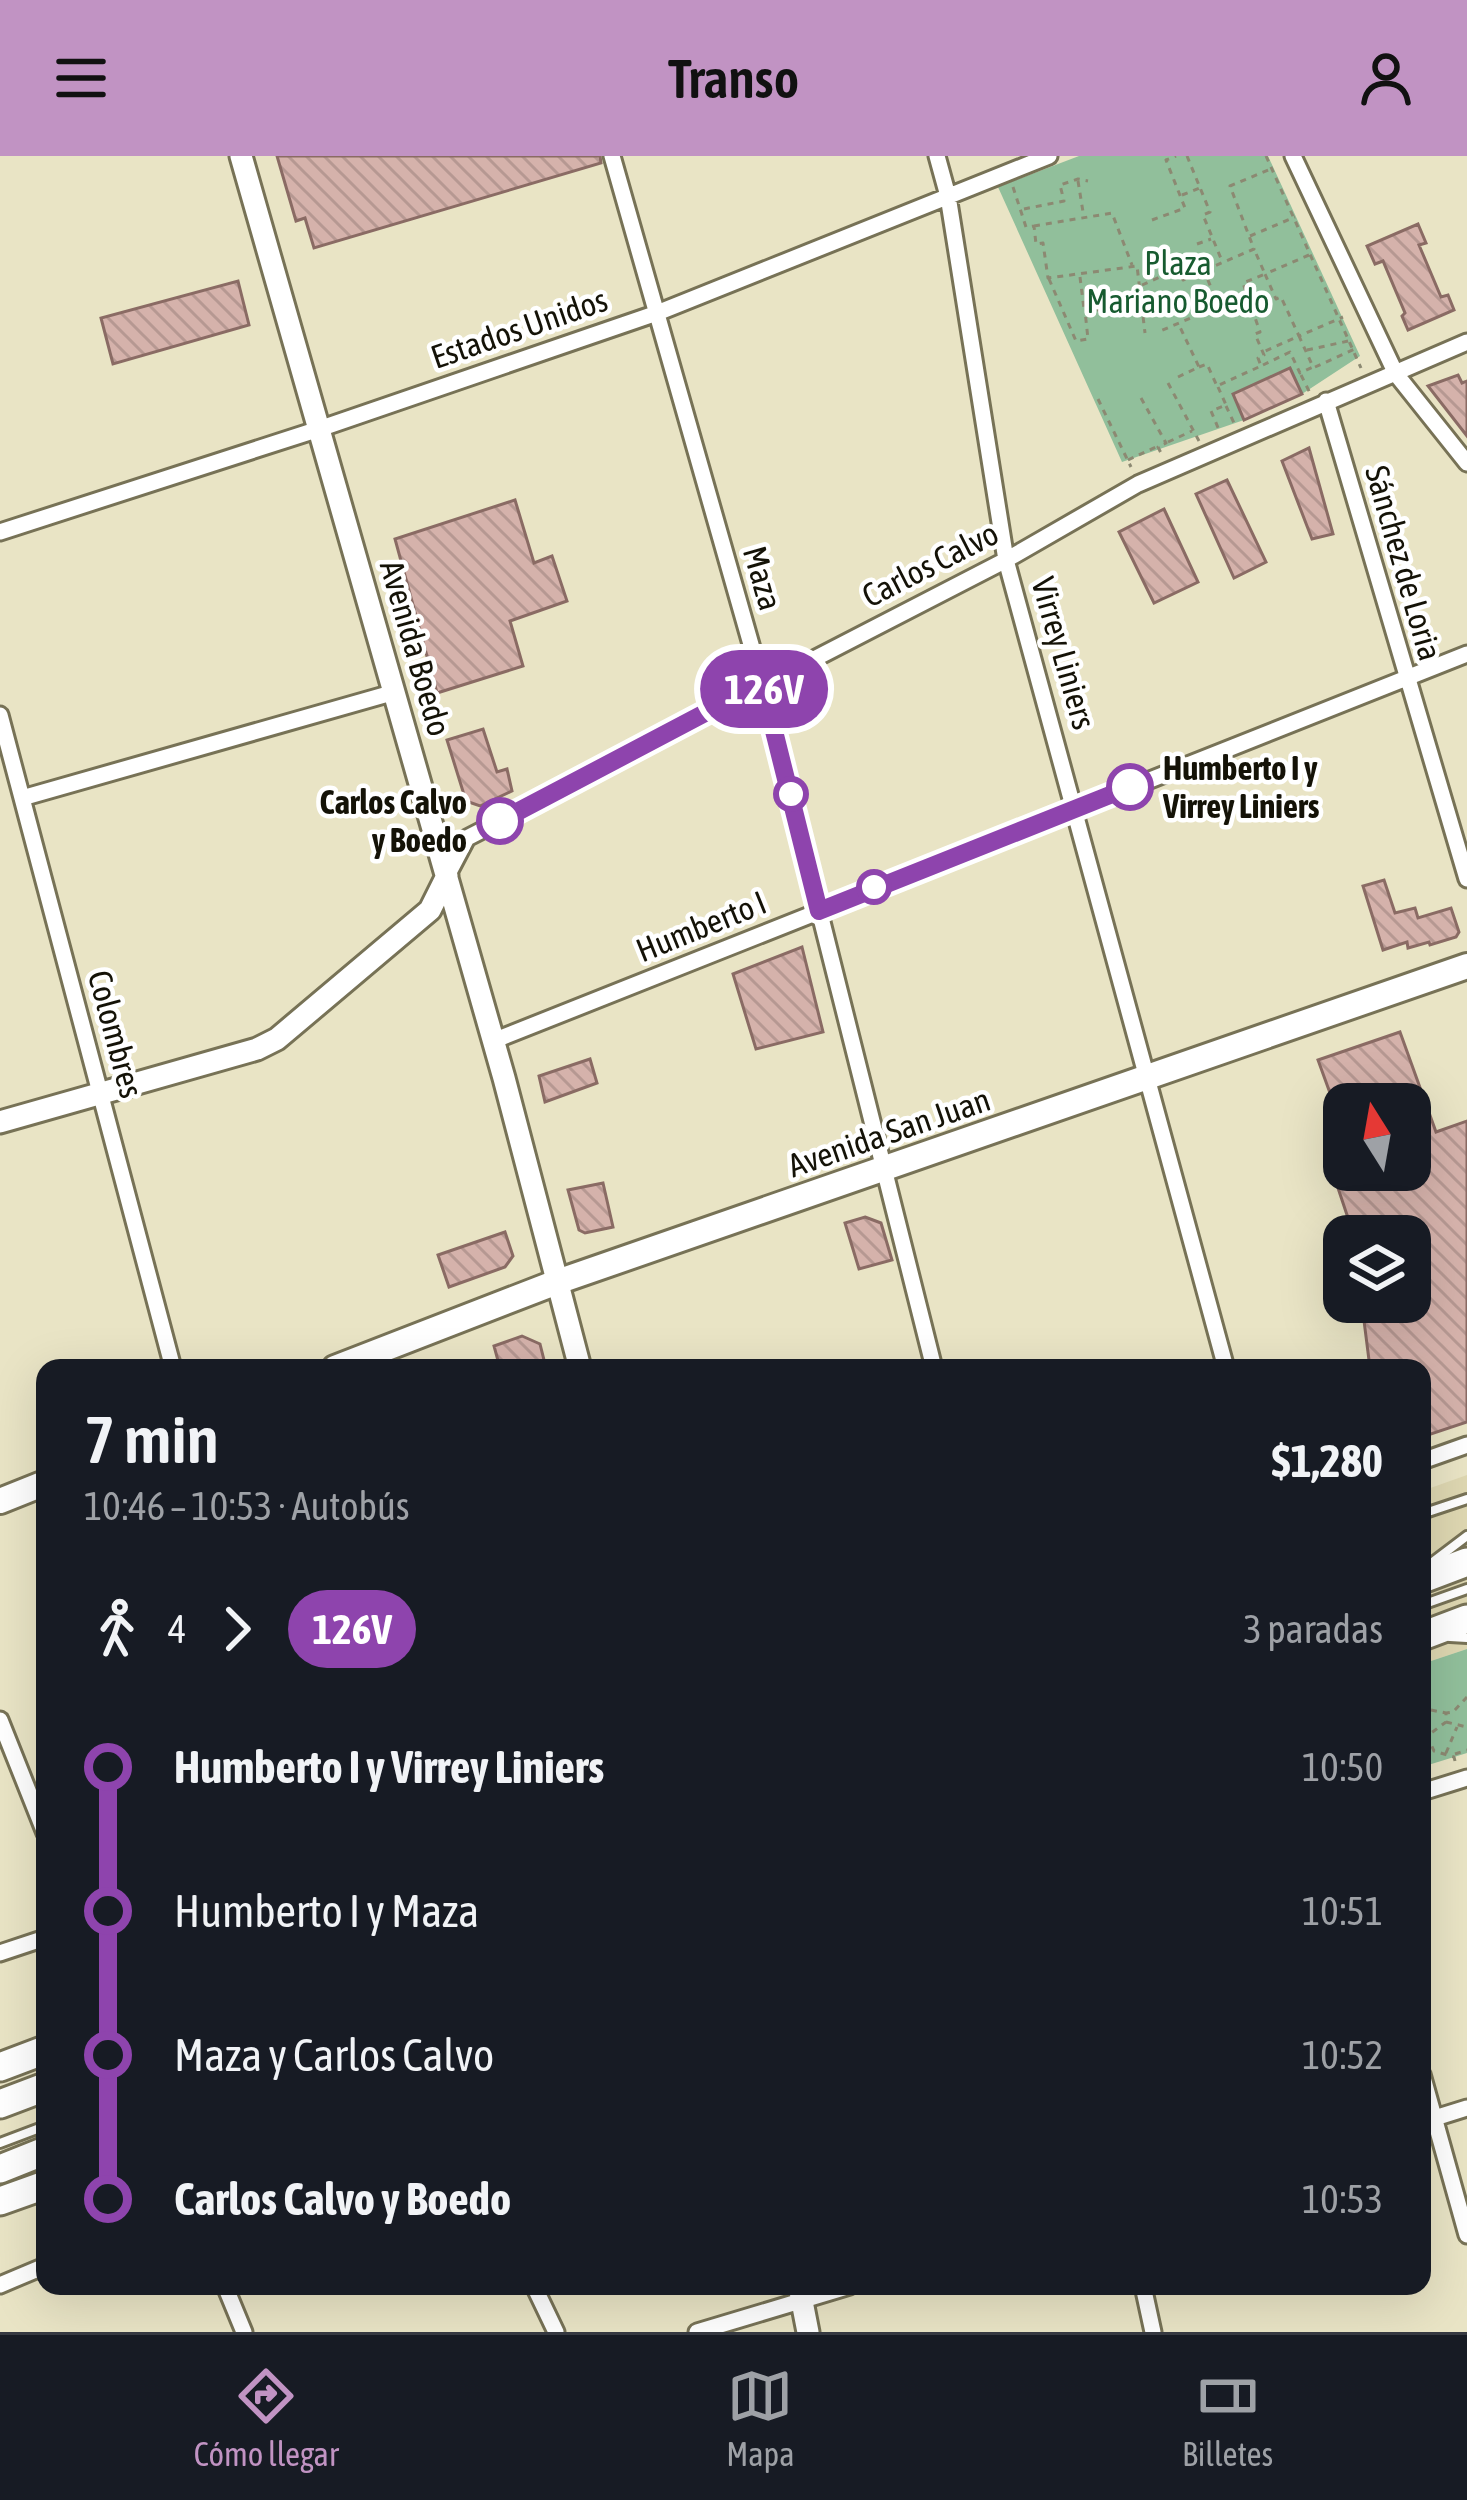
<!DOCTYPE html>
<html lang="es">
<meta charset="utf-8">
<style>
body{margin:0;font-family:"Asap Condensed",sans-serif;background:#242831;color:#f1f3f6;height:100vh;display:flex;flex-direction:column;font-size:45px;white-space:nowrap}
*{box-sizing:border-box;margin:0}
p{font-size:39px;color:#9ea1a6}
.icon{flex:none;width:66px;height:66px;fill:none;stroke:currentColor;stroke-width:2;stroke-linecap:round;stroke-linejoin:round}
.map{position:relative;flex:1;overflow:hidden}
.details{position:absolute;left:36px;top:1203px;width:1395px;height:936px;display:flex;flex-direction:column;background:#171b24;border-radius:24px;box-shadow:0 12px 48px #0002}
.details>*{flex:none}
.badge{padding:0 24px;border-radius:39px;font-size:42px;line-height:78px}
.needle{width:78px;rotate:349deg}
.fabs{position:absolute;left:1323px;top:927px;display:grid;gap:24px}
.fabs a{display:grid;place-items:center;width:108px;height:108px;border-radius:24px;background:#171b24;box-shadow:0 12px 48px #0002;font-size:60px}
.map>.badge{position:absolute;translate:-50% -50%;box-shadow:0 0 0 6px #fff}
.legs{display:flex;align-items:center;gap:18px;height:132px;padding:0 48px;font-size:39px}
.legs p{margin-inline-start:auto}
.summary{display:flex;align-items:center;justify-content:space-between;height:204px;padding:0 48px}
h1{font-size:66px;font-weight:600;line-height:90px}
ul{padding:0 48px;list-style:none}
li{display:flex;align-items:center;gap:42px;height:144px;font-size:45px}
li i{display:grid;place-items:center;width:18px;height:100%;margin:0 15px;background:currentColor}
li i::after{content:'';width:30px;height:30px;margin:-15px;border:9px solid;border-radius:50%;background:#171b24}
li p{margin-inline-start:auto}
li:first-child i{background:linear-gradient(#0000 50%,currentColor 0)}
li:last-child i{background:linear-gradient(currentColor 50%,#0000 0)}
header{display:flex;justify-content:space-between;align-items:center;height:156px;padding:0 48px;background:#c193c3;color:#111;font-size:54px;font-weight:600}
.tab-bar{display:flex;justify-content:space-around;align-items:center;height:168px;border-top:3px solid #363941;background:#171b24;font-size:33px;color:#9ea1a6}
.tab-bar a{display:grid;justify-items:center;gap:6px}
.tab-bar .current{color:#c193c3}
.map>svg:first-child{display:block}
</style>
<header><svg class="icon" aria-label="menu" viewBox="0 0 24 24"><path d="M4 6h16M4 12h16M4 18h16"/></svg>Transo<svg class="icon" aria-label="person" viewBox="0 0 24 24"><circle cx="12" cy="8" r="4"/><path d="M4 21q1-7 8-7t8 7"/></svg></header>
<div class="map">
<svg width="1467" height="2176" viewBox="0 0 1467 2176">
<defs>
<pattern id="building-back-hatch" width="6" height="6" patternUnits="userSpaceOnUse" patternTransform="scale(3)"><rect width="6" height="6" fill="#d5b2ab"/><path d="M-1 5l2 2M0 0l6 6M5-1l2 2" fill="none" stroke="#b69892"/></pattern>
</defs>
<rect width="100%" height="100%" fill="#e9e4c5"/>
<path fill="#ded7b1" d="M1467 1319V1493L1422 1508V1335Z"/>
<path fill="#91bf9b" d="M1079 0H1268L1360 200 1302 238 1289 212 1233 237 1244 264 1122 306 998 31Z
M1467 1493V1597L1425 1610 1422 1508Z"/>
<path fill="url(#building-back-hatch)" stroke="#8a6b64" stroke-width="3" d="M277 0H600L601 7 314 92 305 62 296 65Z
M1418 68 1426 87 1419 89 1441 141 1448 139 1454 154 1408 174 1402 160 1405 157 1383 105 1375 108 1367 90Z
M238 125 249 169 113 208 101 162Z
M1290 212 1302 238 1244 264 1233 238Z
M1458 219 1462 227 1467 225V280L1428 230Z
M1309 292 1333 378 1312 383 1282 305Z
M1227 324 1266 406 1234 422 1196 338Z
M515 344 534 407 552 400 567 445 510 465 523 510 437 537 395 383Z
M1164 353 1198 426 1154 447 1119 376Z
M483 573 497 616 507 613 512 635 480 650 466 645 447 584Z
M1384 724 1395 757 1415 752 1418 762 1451 752 1459 776 1456 781 1430 789 1429 786 1408 792 1407 786 1383 794 1363 730Z
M802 791 823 876 756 893 733 818Z
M1400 876 1436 976 1467 965V1266L1422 1281V1212H1370L1362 1149 1410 1146V1080H1354L1332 1014H1410V948H1334L1318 904Z
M590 903 597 927 545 946 539 920Z
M603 1027 613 1071 585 1077 579 1074 568 1034Z
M865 1061 881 1067 892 1104 859 1113 845 1067Z
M505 1076 513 1100 505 1111 449 1131 438 1099Z
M522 1180 540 1188 546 1212H500L494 1190Z"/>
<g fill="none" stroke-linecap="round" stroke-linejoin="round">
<defs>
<path id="service" d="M1422 1358 1467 1343
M1430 1408 1467 1380
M1422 1449 1467 1433
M1450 1481 1467 1482
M0 1987 45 1970"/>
<path id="minor" d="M612 0 762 527 934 1212
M937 0 948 40 1006 404 1226 1212
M1293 0 1396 218 1467 307
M1326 245 1467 723
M0 376 319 273 657 157 1049 0
M0 559 173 1212
M22 642 395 536
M447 720 467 682 1006 404 1138 328 1467 186
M493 885 1467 498
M1422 1305 1467 1289
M0 1564 45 1677
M1422 1636 1467 1622
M0 1797 45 1782
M1422 1918 1467 2079
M1422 1966 1467 1952
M0 2129 45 2110
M225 2130 244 2176
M534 2130 556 2176
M1143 2130 1153 2176
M697 2176 850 2130"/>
<path id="secondary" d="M241 0 504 922 580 1212
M0 966 257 893 277 883 430 754 447 720
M799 2130 808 2176"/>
<path id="primary" d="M335 1212 557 1126 1467 810
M0 1345 45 1327"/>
<path id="motorway" d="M1422 1423 1467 1406
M1422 1480 1467 1463
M0 1911 45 1894
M0 1948 45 1931
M0 2013 45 1995
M0 2045 45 2029"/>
</defs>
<use href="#service" stroke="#777256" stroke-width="14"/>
<use href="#minor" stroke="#777256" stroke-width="21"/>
<use href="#secondary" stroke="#777256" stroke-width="27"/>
<use href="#primary" stroke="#777256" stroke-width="30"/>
<use href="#motorway" stroke="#777256" stroke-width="33"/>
<path stroke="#8c8972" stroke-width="3" stroke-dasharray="6 6" stroke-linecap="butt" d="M1187 0 1210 56 1203 59 1222 105
M1266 0 1361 212
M1078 25 1084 62
M1013 31 1026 71 1034 70 1036 88 1043 87 1048 122 1137 110 1145 177
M1182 39 1200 32
M1024 53 1064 45 1060 29 1078 23 1088 25
M1152 64 1185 52 1166 4 1176 0
M1034 70 1112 57 1132 109
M1250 80 1295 61
M1197 88 1211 83
M1309 99 1265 118 1276 143 1281 141 1299 180 1343 161
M1205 114 1254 93 1230 30 1273 12
M1080 121 1084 153
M1049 123 1076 185 1088 183 1085 155 1140 150
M1142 129 1178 113 1183 124 1204 115 1219 150 1158 176
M1220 152 1223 159 1246 148
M1307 194 1353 184
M1263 209 1290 196 1300 217 1313 211 1299 180 1263 196
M1199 211 1207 208 1217 230 1261 210 1258 202 1264 199 1255 178 1260 176 1243 127 1265 118 1254 93
M1315 211 1357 192
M1301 219 1310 237
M1178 221 1199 211 1179 169
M1168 227 1199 285
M1218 231 1226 249 1211 255 1219 274
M1141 242 1166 287 1158 291 1163 301
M1098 243 1131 311
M1226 250 1235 269
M1168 286 1192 275
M1128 304 1156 291
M1422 1546 1431 1554 1446 1557
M1446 1566 1467 1571
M1446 1597 1457 1571
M1455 1598 1467 1594
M1455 1605 1454 1601 1434 1595 1427 1580 1446 1566V1557L1453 1556 1467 1541"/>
<use href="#service" stroke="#fff" stroke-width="8"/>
<use href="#minor" stroke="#fff" stroke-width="15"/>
<use href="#secondary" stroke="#fff" stroke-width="21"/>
<use href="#primary" stroke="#fff" stroke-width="24"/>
<use href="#motorway" stroke="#fff" stroke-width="27"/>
</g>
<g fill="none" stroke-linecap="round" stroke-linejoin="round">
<defs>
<path id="line-1" d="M500 665 762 527 819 755 1130 631"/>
</defs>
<use href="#line-1" stroke="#fff" stroke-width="27"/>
<use href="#line-1" stroke="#8e44ad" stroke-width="18"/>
</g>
<g fill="#fff" stroke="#8e44ad" stroke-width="6">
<circle cx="1130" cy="631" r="21"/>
<circle cx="791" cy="638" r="15"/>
<circle cx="500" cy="665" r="21"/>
<circle cx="874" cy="731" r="15"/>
</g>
<g text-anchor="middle" stroke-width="9" stroke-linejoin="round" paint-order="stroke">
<g font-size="33" fill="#175b30" stroke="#fff">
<text x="1178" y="119">Plaza<tspan x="1178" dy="38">Mariano Boedo</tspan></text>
</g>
<g font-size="33" fill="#141207" stroke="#fff">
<text transform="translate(519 172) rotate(-19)" y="12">Estados Unidos</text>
<text transform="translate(1404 407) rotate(74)" y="12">Sánchez de Loria</text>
<text transform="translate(930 408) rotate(-27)" y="12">Carlos Calvo</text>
<text transform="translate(763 422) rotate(74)" y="12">Maza</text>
<text transform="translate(416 492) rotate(74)" y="12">Avenida Boedo</text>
<text transform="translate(1064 497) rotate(74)" y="12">Virrey Liniers</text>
<text transform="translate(701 770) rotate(-22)" y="12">Humberto I</text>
<text transform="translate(116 878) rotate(75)" y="12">Colombres</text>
<text transform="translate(889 976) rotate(-19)" y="12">Avenida San Juan</text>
</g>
<g font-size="33" font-weight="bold" fill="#141207" stroke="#fff" text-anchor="start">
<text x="1163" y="624">Humberto I y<tspan x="1163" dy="38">Virrey Liniers</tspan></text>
<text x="467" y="658" text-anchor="end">Carlos Calvo<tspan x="467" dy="38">y Boedo</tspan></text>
</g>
</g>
</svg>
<div class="fabs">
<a><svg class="needle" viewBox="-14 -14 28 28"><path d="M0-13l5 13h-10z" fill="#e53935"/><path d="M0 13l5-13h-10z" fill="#9ea1a6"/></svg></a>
<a><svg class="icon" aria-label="layers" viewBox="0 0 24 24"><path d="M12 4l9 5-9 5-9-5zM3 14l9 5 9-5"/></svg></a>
</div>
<b class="badge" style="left:764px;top:533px;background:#8e44ad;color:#fff">126V</b>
<section class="details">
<div class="summary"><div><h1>7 min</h1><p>10:46 – 10:53 · Autobús</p></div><b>$1,280</b></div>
<div class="legs"><svg class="icon" aria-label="walk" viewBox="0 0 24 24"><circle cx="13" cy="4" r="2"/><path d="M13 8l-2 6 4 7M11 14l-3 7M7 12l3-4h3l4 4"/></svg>4<svg class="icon" aria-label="forward" viewBox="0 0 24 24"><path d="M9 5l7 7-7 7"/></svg><b class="badge" style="background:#8e44ad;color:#fff">126V</b><p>3 paradas</p></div>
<ul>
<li><i style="color:#8e44ad"></i><b>Humberto I y Virrey Liniers</b><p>10:50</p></li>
<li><i style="color:#8e44ad"></i><span>Humberto I y Maza</span><p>10:51</p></li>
<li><i style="color:#8e44ad"></i><span>Maza y Carlos Calvo</span><p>10:52</p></li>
<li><i style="color:#8e44ad"></i><b>Carlos Calvo y Boedo</b><p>10:53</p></li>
</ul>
</section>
</div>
<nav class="tab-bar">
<a class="current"><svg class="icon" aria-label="directions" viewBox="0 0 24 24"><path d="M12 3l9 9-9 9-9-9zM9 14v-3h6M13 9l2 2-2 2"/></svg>Cómo llegar</a>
<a><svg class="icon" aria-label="map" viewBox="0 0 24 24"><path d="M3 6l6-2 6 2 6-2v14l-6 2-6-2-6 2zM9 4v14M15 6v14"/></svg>Mapa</a>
<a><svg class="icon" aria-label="tickets" viewBox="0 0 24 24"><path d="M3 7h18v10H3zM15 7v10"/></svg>Billetes</a>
</nav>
